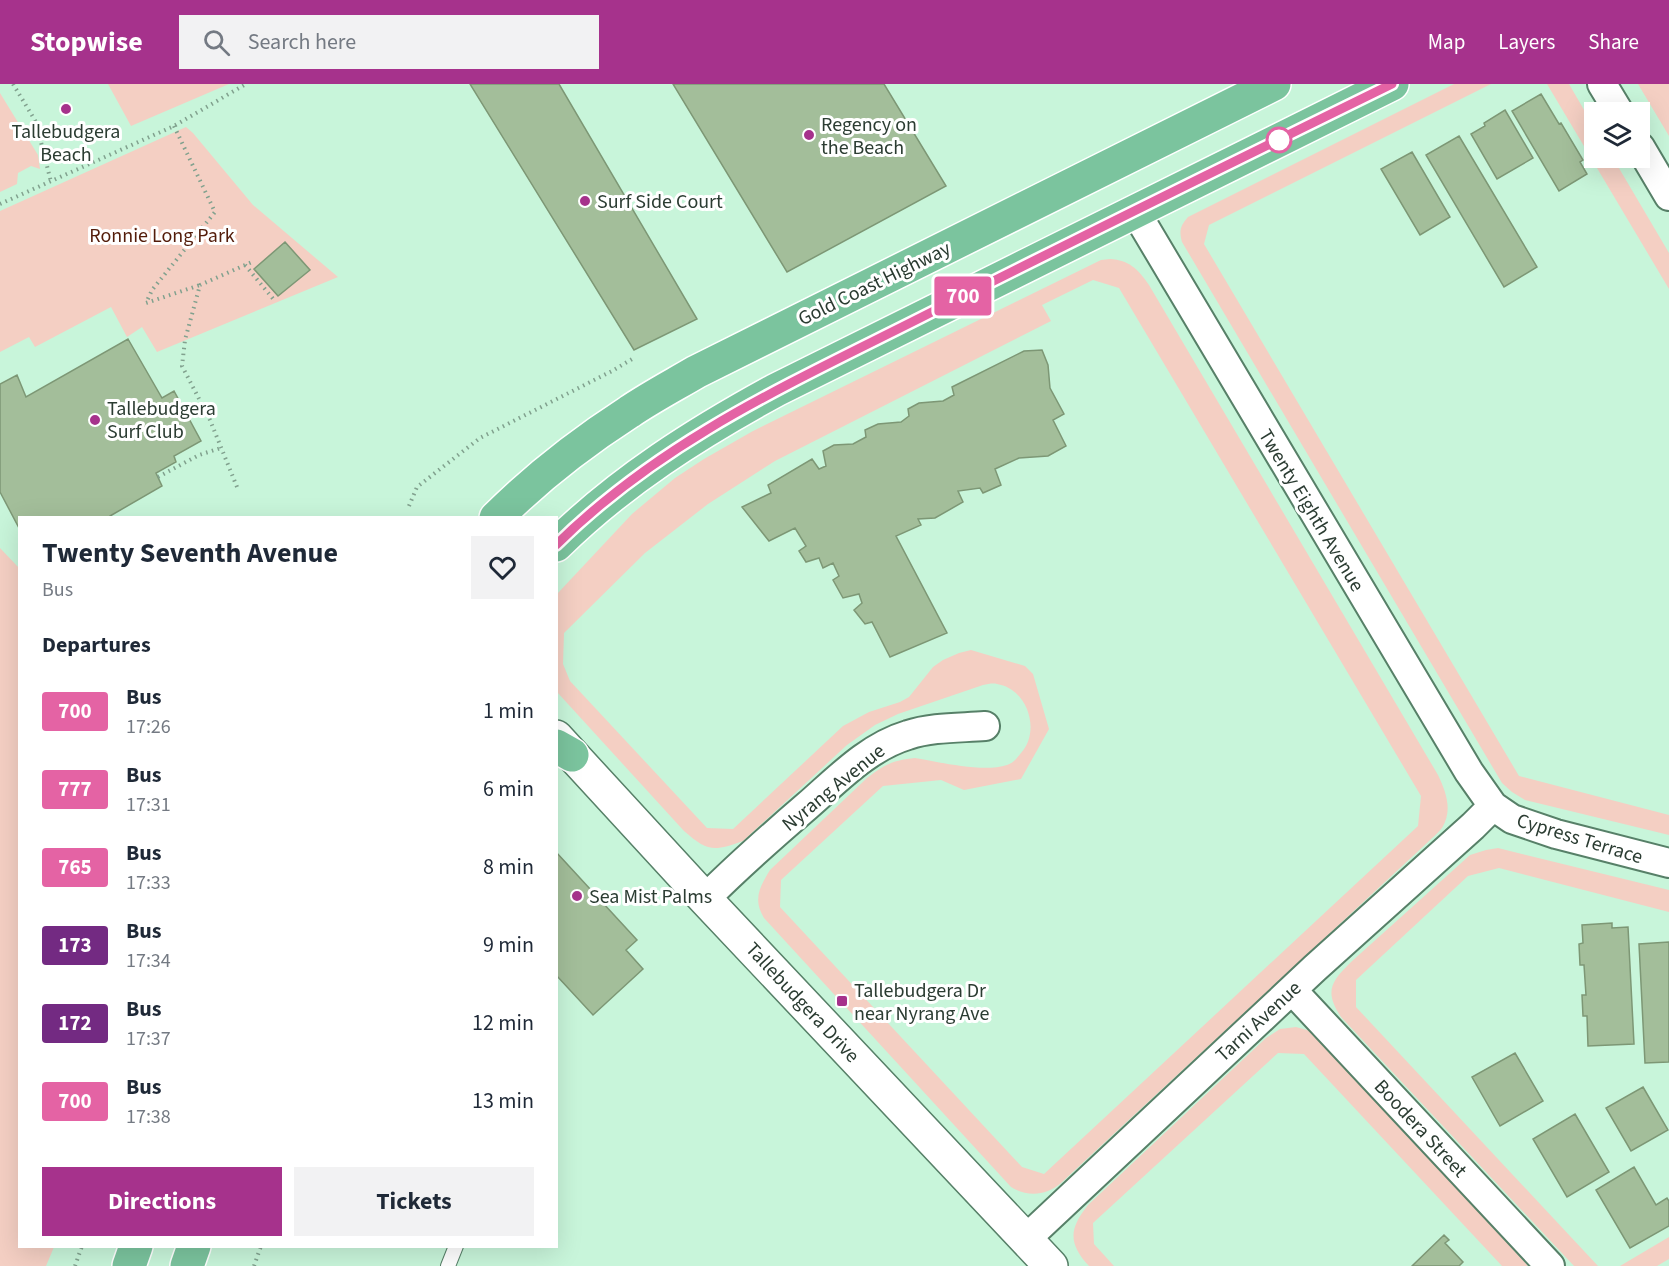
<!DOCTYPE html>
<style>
body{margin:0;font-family:"Source Sans 3",sans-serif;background:#f2f2f3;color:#1f2937;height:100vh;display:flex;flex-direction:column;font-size:22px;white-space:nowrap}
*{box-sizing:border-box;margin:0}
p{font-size:20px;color:#747a83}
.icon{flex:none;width:33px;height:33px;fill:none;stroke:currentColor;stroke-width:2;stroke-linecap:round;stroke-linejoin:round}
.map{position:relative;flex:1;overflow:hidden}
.panel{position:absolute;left:18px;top:432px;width:540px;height:732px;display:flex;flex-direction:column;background:#fff;border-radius:0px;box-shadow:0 6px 24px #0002}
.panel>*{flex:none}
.badge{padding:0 12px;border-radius:4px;font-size:21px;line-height:39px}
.fabs{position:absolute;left:1584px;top:18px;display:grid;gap:12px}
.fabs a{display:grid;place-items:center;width:66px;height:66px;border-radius:0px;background:#fff;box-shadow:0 6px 24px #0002;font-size:30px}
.map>.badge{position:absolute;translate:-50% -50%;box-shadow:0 0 0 3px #fff}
h2{padding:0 24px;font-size:22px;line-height:54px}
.round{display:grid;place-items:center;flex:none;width:63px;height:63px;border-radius:0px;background:#f2f2f3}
.head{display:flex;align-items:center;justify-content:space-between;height:102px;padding:0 24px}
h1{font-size:28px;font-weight:700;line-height:45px}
.primary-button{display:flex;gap:12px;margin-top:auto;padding:12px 24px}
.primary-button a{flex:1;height:69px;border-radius:0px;background:#a6328c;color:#fff;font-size:24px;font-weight:700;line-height:69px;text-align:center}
.primary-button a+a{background:#f2f2f3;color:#1f2937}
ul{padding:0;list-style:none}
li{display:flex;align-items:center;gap:18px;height:78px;padding:0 24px}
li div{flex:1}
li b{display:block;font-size:22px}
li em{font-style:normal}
li .badge{min-width:66px;font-weight:700;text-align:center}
header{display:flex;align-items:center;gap:36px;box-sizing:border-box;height:84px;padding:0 30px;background:#a6328c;color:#fff}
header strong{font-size:28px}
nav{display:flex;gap:33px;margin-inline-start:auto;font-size:21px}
.search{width:420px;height:54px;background:#f2f2f3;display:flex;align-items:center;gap:15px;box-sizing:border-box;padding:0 21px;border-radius:0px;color:#747a83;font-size:22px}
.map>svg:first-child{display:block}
</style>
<header>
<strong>Stopwise</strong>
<div class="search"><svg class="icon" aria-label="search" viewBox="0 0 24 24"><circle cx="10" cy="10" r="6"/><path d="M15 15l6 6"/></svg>Search here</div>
<nav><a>Map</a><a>Layers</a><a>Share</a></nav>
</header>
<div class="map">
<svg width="1669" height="1182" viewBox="0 0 1669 1182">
<rect width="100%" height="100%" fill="#c8f5da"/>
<path fill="#f4cfc3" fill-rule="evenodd" d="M108 0H229L131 42Z
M1454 0H1491L1209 141 1204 160 1519 692 1669 731V751L1525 716 1512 708 1502 699 1182 158C1179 147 1180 142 1188 133Z
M1547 0H1569L1594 43V74H1613L1669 169V205Z
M1638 0H1669V52Z
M0 9 38 71 40 85 31 82 18 89 17 100 0 108Z
M186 43 193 49 253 121 338 193 157 268 142 243 127 253 111 223 35 263 29 253 0 268V127Z
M1110 175C1129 176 1138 185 1149 201L1438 691C1446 708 1453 726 1442 744 1438 749 1432 754 1428 758L1061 1099C1046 1112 1027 1113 1011 1103L764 834C753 816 759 804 770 786L867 694C884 681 893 676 915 674 940 678 983 689 1007 681 1013 679 1017 674 1021 669 1041 647 1028 605 997 600 993 599 988 600 983 601L898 630 875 641 847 661 743 757C713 768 707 767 684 747L557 608V510L632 430 675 394 704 375 753 347 1101 176ZM1093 196 1119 204 1421 712 1418 742 1044 1090 1022 1083 780 823 781 796 883 702 941 696 964 706 1021 695 1049 645 1033 590 1025 582 971 566 959 569 943 576 933 583 909 613 900 618 869 628 843 642 733 745 707 744 570 597 563 580 564 549 645 469 708 420 775 377 1051 237 1042 221Z
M0 464 20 485V1162L54 1163 46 1182H0Z
M1498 764 1669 806V828L1499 784 1468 792 1356 896V923L1598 1182H1574L1341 933C1324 907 1331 898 1351 878L1470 771 1486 766Z
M1296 943 1307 946 1316 952 1408 1049 1528 1182H1502L1304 970 1278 969 1093 1139 1094 1160 1114 1182H1089C1068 1159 1069 1145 1088 1121L1266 954 1280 945Z
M1669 1153V1175L1657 1182H1620Z"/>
<path fill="#a3be9a" stroke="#7d9775" stroke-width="1.5" d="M470 0H559L697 235 634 266Z
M673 0H884L946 102 787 188Z
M1541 10 1559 40 1561 39 1583 76 1580 78 1587 90 1559 107 1512 27Z
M1505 26 1533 74 1497 95 1471 50 1485 42 1484 39Z
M1459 52 1537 183 1504 203 1426 71Z
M1412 68 1450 133 1420 151 1381 85Z
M285 158 310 186 278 212 254 185Z
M128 255 162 314 174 307 201 357 174 372 176 378 156 389 162 402 110 432V434H20L19 444 0 408V300L17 291 26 313Z
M1042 266 1048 281 1050 304 1064 330 1053 336 1066 362 1048 372 1019 374 995 385 1001 401 983 409 980 404 958 407 963 418 935 434 918 435 921 441 896 452 947 549 890 573 872 538 865 540 854 526 862 519 859 510 843 514 833 496 839 492 833 479 823 484 819 474 806 478 799 467 806 462 795 444 769 457 742 423 771 409 768 401 812 375 819 385 826 382 823 367 834 361 853 360 866 353 865 346 878 340 901 338 909 332 908 325 919 319 943 317 954 311 952 303 1024 267Z
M556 768 637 856 626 866 643 885 593 931 556 891Z
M1612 839V844L1628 843 1634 960 1588 962 1587 932H1583L1582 911H1586L1584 881H1580L1579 860 1583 859 1582 841Z
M1669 858V978L1645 979 1639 860Z
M1515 969 1543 1017 1500 1042 1472 993Z
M1643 1003 1668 1046 1631 1067 1606 1024Z
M1575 1030 1609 1088 1567 1113 1533 1055Z
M1634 1083 1656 1121 1667 1114 1669 1117V1142L1630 1164 1596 1106Z
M1444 1151 1449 1156 1445 1159 1463 1178 1459 1182H1412Z"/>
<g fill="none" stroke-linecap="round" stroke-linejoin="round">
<defs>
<path id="service" d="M448 1182 456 1162"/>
<path id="minor" d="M1602 0 1619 28
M1640 63 1669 112
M1135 127 1469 688 1493 722 1512 735 1556 750 1669 779
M705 815C738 782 772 752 807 722 838 695 868 663 908 651 932 643 960 644 985 642
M1292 906 1550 1182
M1026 1155 1315 884 1473 742 1493 722"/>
<path id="tertiary" d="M556 653 705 815 1051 1182"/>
<path id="trunk" d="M496 434C536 394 581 359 629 328 651 313 674 301 696 288L1274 0
M556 461C621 397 697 349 776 306L1392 0
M556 662 572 671
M129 1182 136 1162
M187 1182 194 1162"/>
</defs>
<use href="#service" stroke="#578068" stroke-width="16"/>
<use href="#minor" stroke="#578068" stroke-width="32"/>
<use href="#tertiary" stroke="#578068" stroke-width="36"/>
<use href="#trunk" stroke="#fff" stroke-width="36"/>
<path stroke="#81a18e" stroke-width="4" stroke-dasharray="1.5 4.5" stroke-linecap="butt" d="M13 0 36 38 51 98
M174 42 215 128 152 206 146 219 200 201
M0 120 174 42 246 0
M245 181 275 217
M158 393 199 371 221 364
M237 403 210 336 182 282 185 256 200 201 252 178
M409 422 417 403 480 354 612 287 634 274
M75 1182 82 1162
M254 1182 261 1162"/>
<use href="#service" stroke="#fff" stroke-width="14"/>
<use href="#minor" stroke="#fff" stroke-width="28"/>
<use href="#tertiary" stroke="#fff" stroke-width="33"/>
<use href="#trunk" stroke="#7bc49e" stroke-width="33"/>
</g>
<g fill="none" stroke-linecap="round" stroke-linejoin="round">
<defs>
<path id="line" d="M556 461C662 356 791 299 922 233 1078 154 1235 77 1392 0"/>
</defs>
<use href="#line" stroke="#fff" stroke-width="14"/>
<use href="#line" stroke="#e463a4" stroke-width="9"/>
</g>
<g fill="#a6328c" stroke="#fff" stroke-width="2">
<circle cx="66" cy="25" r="6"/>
<circle cx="809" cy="51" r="6"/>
<circle cx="585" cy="117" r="6"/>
<circle cx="95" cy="336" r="6"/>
<circle cx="577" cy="812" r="6"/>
<rect x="836" y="911" width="12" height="12" rx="3"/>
</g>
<circle fill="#fff" stroke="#e463a4" stroke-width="3" cx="1279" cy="56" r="12"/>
<g text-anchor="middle" stroke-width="6" stroke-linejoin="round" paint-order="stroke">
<g font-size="20" fill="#2b3c32" stroke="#fff" text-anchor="start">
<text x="821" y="47">Regency on<tspan x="821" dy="23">the Beach</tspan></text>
<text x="66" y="54" text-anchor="middle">Tallebudgera<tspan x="66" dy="23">Beach</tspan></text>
<text x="597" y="124">Surf Side Court</text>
<text x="107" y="331">Tallebudgera<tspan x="107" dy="23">Surf Club</tspan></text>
<text x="589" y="819">Sea Mist Palms</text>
<text x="854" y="913">Tallebudgera Dr<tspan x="854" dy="23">near Nyrang Ave</tspan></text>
</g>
<g font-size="20" fill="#531c0a" stroke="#fff">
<text x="162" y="158">Ronnie Long Park</text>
</g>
<g font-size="20" fill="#2b3c32" stroke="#fff">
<text transform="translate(874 199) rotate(-26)" y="7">Gold Coast Highway</text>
<text transform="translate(1312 426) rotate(59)" y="7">Twenty Eighth Avenue</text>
<text transform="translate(833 703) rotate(-39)" y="7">Nyrang Avenue</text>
<text transform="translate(1580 754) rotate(17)" y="7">Cypress Terrace</text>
<text transform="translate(803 918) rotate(47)" y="7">Tallebudgera Drive</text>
<text transform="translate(1258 937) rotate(-43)" y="7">Tarni Avenue</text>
<text transform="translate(1421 1044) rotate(47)" y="7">Boodera Street</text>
</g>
</g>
</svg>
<div class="fabs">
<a><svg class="icon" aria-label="layers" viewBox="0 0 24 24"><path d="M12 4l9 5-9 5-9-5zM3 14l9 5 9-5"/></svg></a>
</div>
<b class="badge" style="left:963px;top:212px;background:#e463a4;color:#fff">700</b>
<section class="panel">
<div class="head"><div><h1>Twenty Seventh Avenue</h1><p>Bus</p></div><a class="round"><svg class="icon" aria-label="heart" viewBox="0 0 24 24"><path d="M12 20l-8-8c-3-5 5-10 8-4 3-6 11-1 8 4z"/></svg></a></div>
<h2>Departures</h2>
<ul>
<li><span class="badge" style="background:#e463a4;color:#fff">700</span><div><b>Bus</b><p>17:26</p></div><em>1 min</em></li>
<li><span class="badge" style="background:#e463a4;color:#fff">777</span><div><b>Bus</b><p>17:31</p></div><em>6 min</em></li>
<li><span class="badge" style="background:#e463a4;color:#fff">765</span><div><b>Bus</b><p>17:33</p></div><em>8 min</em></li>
<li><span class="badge" style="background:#732a82;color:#fff">173</span><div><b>Bus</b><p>17:34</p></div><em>9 min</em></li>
<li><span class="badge" style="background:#732a82;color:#fff">172</span><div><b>Bus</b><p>17:37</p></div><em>12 min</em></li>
<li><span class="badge" style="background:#e463a4;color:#fff">700</span><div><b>Bus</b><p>17:38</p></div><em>13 min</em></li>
</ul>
<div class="primary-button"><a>Directions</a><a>Tickets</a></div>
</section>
</div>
